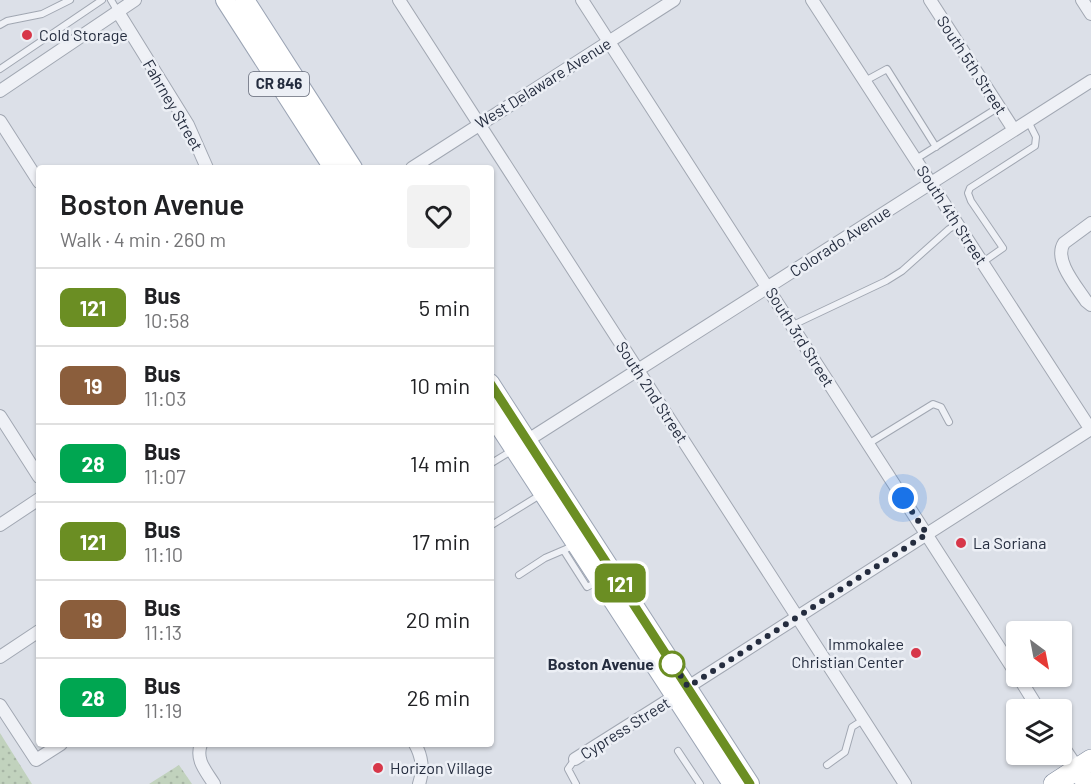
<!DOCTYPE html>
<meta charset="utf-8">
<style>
body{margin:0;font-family:Barlow,sans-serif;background:#f2f2f2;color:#202124;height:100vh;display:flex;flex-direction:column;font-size:22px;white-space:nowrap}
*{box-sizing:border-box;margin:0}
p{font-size:20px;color:#757577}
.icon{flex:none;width:33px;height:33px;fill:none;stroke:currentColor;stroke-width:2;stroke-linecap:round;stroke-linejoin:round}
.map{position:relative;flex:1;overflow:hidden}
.side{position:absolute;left:36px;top:165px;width:458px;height:582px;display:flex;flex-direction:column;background:#fff;border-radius:6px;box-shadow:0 2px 4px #0004}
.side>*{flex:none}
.badge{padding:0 12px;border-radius:9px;font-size:21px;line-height:39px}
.needle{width:39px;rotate:148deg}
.fabs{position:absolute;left:1006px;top:621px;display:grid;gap:12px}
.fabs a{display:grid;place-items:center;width:66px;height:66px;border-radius:6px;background:#fff;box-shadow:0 2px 4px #0004;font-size:30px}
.you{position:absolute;width:30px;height:30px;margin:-15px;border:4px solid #fff;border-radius:50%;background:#1a73e8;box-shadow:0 0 0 9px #1a73e833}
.map>.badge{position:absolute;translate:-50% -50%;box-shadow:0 0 0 3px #fff}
.round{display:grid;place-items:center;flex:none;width:63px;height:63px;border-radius:6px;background:#f2f2f2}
.overview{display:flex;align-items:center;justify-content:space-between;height:102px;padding:0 24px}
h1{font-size:28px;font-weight:600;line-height:45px}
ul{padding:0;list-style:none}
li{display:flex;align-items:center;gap:18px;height:78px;padding:0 24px;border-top:2px solid #e0e0e0}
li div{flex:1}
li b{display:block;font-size:22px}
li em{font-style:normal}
li .badge{min-width:66px;font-weight:700;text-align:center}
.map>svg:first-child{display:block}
</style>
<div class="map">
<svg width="1091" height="784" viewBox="0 0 1091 784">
<defs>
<pattern id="grass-dots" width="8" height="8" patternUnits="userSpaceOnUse" patternTransform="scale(1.5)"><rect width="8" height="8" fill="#c1d2bd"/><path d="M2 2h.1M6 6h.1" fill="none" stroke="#a6b5a4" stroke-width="1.8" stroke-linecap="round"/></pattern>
</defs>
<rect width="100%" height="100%" fill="#dce0e8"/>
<path fill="url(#grass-dots)" d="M0 733 32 784H0Z
M179 765 192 784H149Z"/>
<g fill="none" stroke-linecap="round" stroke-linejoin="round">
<defs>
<path id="lane" d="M111 0 118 12
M0 25 7 21 42 14 70 0
M0 69 102 0
M865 81 887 69 936 147
M916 159 999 107
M983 262 1003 248 971 201 968 193 970 188 1035 146 1036 137 1028 121
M793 325 886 281 902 271 949 229 958 224
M868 444 933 404 941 407 949 422
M490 464 513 450
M490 526 540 495
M564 551 587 587 597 582
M519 575 545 558 573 546
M678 751 700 784
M575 759 568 769 576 784
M827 765 845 752 852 727 863 720"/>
<path id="street" d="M399 0 905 784
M582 0 1017 675
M812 0 1091 430
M930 0 1014 130
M1082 0 1091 14
M118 12 188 125 207 168
M0 91 135 0
M0 121 39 182
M412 168 674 0
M1091 223 1064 243C1053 260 1077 287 1086 301L1091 305
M0 416 39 477
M528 440 1091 81
M0 525 39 499
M0 657 39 631
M1018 676 1039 710
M688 687 1091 429
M0 705 36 760 61 744
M201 744C195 760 206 771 214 784
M415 744C422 756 424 771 419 784
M1062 745 1078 769
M575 759 675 696"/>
<path id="primary" d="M225 0 333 168
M245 0 353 168
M490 383 750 784
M490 412 732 784"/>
<path id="highway" d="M1078 769 1088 784
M1054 784 1091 760"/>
</defs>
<use href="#lane" stroke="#a1a7b2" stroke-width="8"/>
<use href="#street" stroke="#a1a7b2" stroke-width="14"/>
<use href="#primary" stroke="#9ba4b4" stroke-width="20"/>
<use href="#highway" stroke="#838d9f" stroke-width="22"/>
<use href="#lane" stroke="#eff1f6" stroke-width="6"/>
<use href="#street" stroke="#eff1f6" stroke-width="12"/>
<use href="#primary" stroke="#fff" stroke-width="18"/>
<use href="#highway" stroke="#fff" stroke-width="21"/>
</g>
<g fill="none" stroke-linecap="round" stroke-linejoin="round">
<defs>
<path id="line" d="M490 383 750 784"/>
</defs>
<use href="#line" stroke="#fff" stroke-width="14"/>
<use href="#line" stroke="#6b8e23" stroke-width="9"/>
<path stroke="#252d3f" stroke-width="6" stroke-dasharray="0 10.8" d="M672 664 668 656 688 687 927 534 903 498"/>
</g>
<g fill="#d73749" stroke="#eceff5" stroke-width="2">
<circle cx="27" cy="35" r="6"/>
<circle cx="961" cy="543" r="6"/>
<circle cx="916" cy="653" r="6"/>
<circle cx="378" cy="768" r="6"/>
</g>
<circle fill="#fff" stroke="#6b8e23" stroke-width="3" cx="672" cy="664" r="12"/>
<g text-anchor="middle" stroke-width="5" stroke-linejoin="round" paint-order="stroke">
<rect fill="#eceff5" stroke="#616776" stroke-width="1.5" x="249" y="72" width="60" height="24" rx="4.5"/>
<g font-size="15" font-weight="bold" fill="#252d3f">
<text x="279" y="89">CR 846</text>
</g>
<g font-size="16" fill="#252d3f" stroke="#eceff5" text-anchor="start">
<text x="39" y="41">Cold Storage</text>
<text x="973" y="549">La Soriana</text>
<text x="904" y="650" text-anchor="end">Immokalee<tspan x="904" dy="18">Christian Center</tspan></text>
<text x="390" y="774">Horizon Village</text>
</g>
<g font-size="16" fill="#252d3f" stroke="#eceff5">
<text transform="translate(972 65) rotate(57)" y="6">South 5th Street</text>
<text transform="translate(543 83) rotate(-32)" y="6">West Delaware Avenue</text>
<text transform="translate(173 105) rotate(60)" y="6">Fahrney Street</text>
<text transform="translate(952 215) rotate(57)" y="6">South 4th Street</text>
<text transform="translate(840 241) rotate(-33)" y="6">Colorado Avenue</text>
<text transform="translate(800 337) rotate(58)" y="6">South 3rd Street</text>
<text transform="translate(652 392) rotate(57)" y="6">South 2nd Street</text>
<text transform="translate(625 728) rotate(-32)" y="6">Cypress Street</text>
</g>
<g font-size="16" font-weight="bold" fill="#252d3f" stroke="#eceff5" text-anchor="end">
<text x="654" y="670">Boston Avenue</text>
</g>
</g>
</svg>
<div class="fabs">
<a><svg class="needle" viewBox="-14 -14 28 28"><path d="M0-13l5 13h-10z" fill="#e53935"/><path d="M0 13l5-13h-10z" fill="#757577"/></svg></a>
<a><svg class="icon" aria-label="layers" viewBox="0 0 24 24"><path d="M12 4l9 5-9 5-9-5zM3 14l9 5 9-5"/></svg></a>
</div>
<div class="you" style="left:903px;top:498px"></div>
<b class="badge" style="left:620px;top:583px;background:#6b8e23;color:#fff">121</b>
<section class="side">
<div class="overview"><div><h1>Boston Avenue</h1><p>Walk · 4 min · 260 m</p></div><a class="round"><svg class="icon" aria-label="heart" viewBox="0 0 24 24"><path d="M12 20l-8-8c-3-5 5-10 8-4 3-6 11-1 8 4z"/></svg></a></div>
<ul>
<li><span class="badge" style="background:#6b8e23;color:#fff">121</span><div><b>Bus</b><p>10:58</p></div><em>5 min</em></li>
<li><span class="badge" style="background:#8b5e3c;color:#fff">19</span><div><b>Bus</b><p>11:03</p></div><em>10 min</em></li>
<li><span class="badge" style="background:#00a651;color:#fff">28</span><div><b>Bus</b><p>11:07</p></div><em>14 min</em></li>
<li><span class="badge" style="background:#6b8e23;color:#fff">121</span><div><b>Bus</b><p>11:10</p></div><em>17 min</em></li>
<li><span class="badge" style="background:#8b5e3c;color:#fff">19</span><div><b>Bus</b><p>11:13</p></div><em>20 min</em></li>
<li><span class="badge" style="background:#00a651;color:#fff">28</span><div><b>Bus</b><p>11:19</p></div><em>26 min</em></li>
</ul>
</section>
</div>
